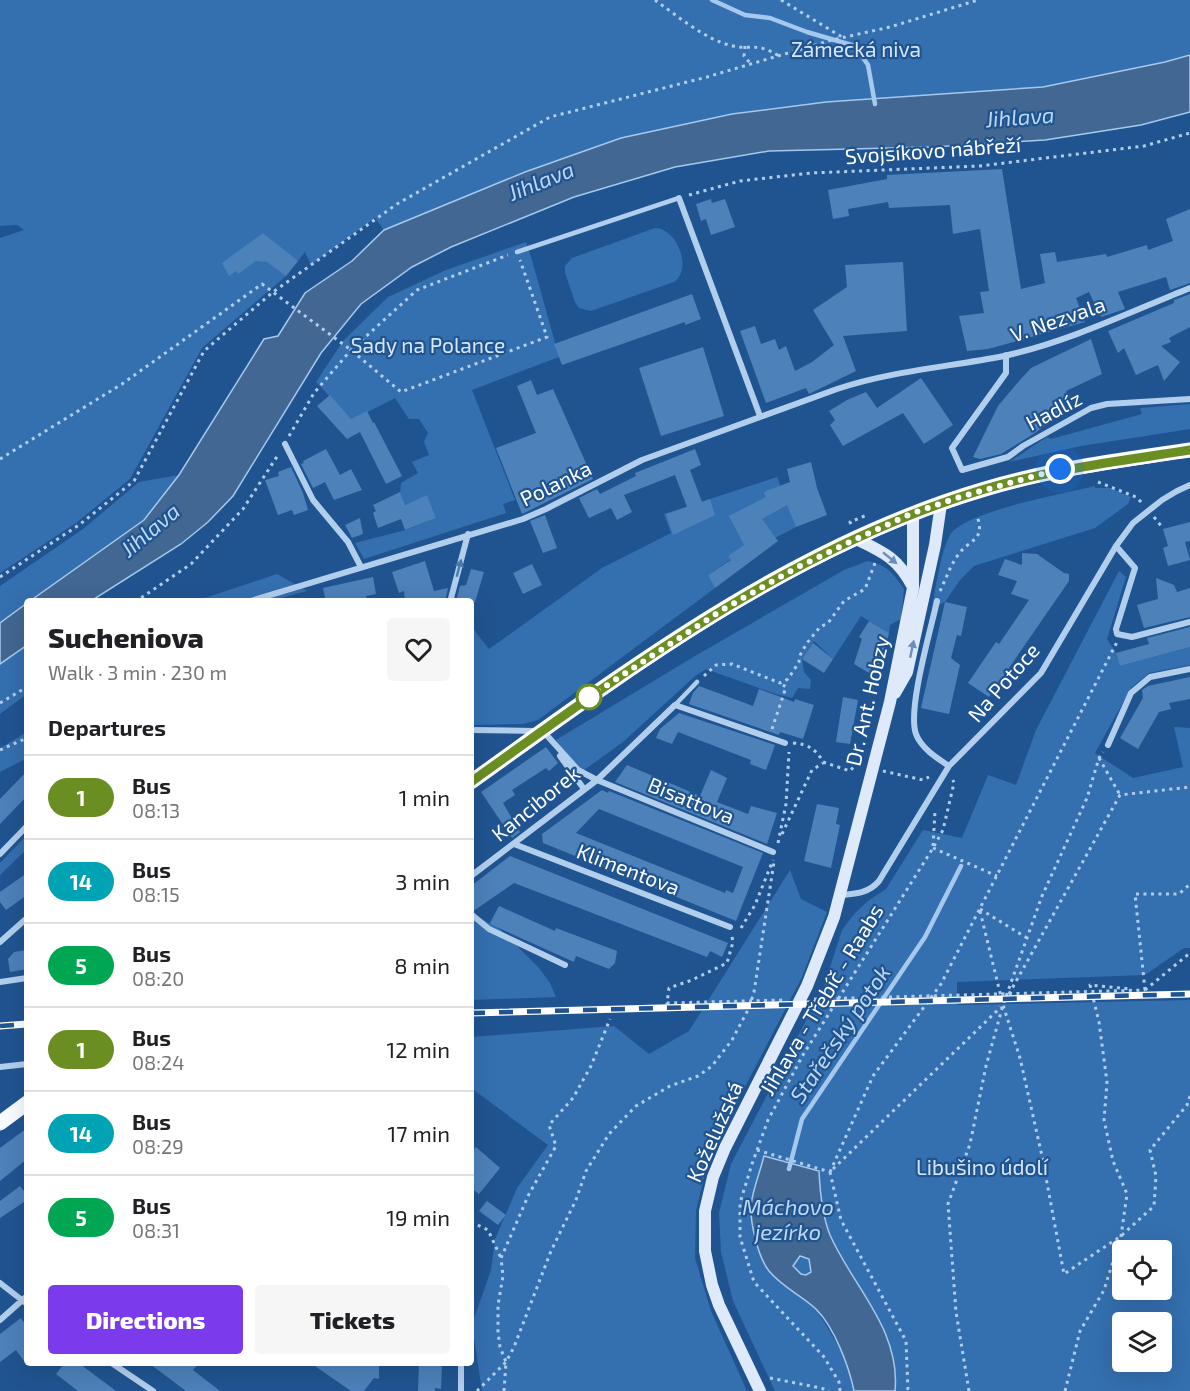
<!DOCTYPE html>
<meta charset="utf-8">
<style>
body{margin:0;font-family:"Exo 2",sans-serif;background:#f6f6f6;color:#202124;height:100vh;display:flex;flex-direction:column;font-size:22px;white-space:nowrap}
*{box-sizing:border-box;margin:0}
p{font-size:20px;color:#757577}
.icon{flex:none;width:33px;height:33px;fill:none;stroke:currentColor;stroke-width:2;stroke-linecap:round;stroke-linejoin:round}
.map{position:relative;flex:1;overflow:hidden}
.details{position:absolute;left:24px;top:598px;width:450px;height:768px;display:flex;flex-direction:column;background:#fff;border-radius:6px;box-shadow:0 6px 24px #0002}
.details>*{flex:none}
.badge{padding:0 12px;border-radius:20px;font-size:21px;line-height:39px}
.tools{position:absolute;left:1112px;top:1240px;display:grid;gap:12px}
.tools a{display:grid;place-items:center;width:60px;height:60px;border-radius:6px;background:#fff;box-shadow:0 6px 24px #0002;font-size:30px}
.you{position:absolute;width:30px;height:30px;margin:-15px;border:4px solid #fff;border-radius:50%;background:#1a73e8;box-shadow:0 0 0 9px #1a73e833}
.map>.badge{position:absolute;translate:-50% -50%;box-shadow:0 0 0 3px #fff}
h2{padding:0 24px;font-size:22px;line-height:54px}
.round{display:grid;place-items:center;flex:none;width:63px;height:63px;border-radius:6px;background:#f6f6f6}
.summary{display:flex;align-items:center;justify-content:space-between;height:102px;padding:0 24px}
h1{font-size:28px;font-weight:800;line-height:45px}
.cta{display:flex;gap:12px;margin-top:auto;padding:12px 24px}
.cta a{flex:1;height:69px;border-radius:6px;background:#7c3aed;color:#fff;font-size:24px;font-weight:800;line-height:69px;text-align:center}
.cta a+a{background:#f6f6f6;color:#202124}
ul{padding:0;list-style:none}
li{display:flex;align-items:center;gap:18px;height:84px;padding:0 24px;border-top:2px solid #e0e0e0}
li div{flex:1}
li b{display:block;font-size:22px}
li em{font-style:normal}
li .badge{min-width:66px;font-weight:700;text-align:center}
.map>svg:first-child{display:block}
</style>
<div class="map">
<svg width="1190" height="1391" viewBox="0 0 1190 1391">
<rect width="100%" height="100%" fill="#205491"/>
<path fill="#346faf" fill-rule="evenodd" d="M0 0H1190V55L1165 62 1043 87 826 102 732 114 621 138 525 172 384 230 375 218 311 265 305 252 286 276 202 348 130 479 76 523 0 573V238L24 230 17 225 0 226Z
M655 228C677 228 693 269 674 282L591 311 579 308 575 302 565 273V266L572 258Z
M526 242 532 260 559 357 472 390 515 500 503 504 506 513 364 559 355 543 406 530 436 518 427 496 405 505 400 494 401 483 418 473 412 462 429 455 424 442 428 433 419 419H409L395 398 352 420 316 382 343 341 388 297 446 270Z
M1190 404V429L1081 446 1009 462 1047 437 1051 439 1142 414 1140 408Z
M179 475 144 520 30 601 27 602 0 623V586L83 529 139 482Z
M777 477 796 527 775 538 771 532 708 575 715 588 538 720 523 724 471 725V626L489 649 602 568 671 533 664 514Z
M1095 486V488H1110L1131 497 1128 504 1095 528 974 566 960 580 945 602 932 608C935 591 942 544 952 532 973 510 1062 494 1095 486Z
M868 561C888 566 892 572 904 589L901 619 890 625 889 633 861 616 833 659 814 641 802 659 804 672 811 680 810 689 798 688 792 698 776 694 706 669 694 677 623 742 580 773 556 740 695 656 844 570Z
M1119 571 1126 577 1107 639 1116 653 1120 666 1190 647V665L1149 673 1131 688 1095 753 1133 778 1183 767 1174 727 1190 728V948H1184L1145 975 957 982V1005L1190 1000V1391H895C901 1330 853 1287 830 1235 822 1215 820 1193 819 1171L765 1156 751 1205 768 1270 817 1310 840 1349 851 1375 854 1391H775L733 1301 721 1252 719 1213 731 1164 824 986 842 930 855 913 868 901 886 889 923 830 962 838 988 775 1016 785 1036 730ZM1122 1251H1161V1290H1122ZM1122 1323H1161V1362H1122Z
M277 574 307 591 269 601 193 602Z
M27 645V694L0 714V664Z
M27 732V758L0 772V748Z
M27 835V849L0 875V863Z
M790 870 801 899 827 912 802 977 709 1156 696 1211 695 1258 711 1311 747 1391H482L472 1324 491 1270 495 1239 506 1214 517 1188 548 1145 471 1088V1037L614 1026 649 1054 689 1031Z
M471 918H480L500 929 539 968 550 983 556 997 471 1000Z
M794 1266a9 9 0 1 1 18 0a9 9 0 1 1-18 0Z"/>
<path fill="#416792" stroke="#a5c9ee" stroke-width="1.5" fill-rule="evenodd" d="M1190 55V112L1141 125 1045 140 932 147 769 151 675 167 574 197 451 247 412 267 361 304 321 353 233 496 208 522 181 544 91 601H30L144 520 179 475 264 339 278 336 305 293 352 261 384 230 525 172 621 138 732 114 826 102 1043 87 1165 62Z
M27 603V645L0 664V623Z
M764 1156 819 1171C820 1193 822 1215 830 1235 853 1287 901 1330 895 1391H854C849 1366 834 1327 816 1309 801 1295 782 1287 769 1271 758 1257 750 1223 751 1205 753 1189 760 1172 764 1156ZM800 1256 809 1259 811 1272 806 1275 801 1274 793 1266Z"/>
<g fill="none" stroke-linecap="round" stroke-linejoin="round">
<path stroke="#a5c9ee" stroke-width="4.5" d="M712 0 745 15 770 18 807 32 855 46 868 65 875 104
M789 1169 802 1119 925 937 961 866"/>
</g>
<path fill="#4d81ba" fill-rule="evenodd" d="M1002 169 1021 289 1045 283 1040 254 1055 252 1057 262 1106 254 1107 257 1147 245 1148 250 1173 241 1166 219 1190 209V283L1170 290 1166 277 1118 292 1125 309 1101 317 1089 292 1076 298 1085 322 988 349 967 351 959 316 984 313 980 292 989 291 980 229 953 234 950 205 889 208 888 202 848 209 849 216 833 219 828 190 887 179V175Z
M711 199 712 203 725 199 735 227 711 235 706 219 701 221 696 204Z
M263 233 298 261 286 276 267 262 256 261 238 274 236 271 229 276 222 263Z
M903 262 907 331 843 336 856 371 809 394 806 388 766 403 740 331 755 326 761 344 775 339 779 350 786 346 795 371 812 362 834 345 813 310 847 287 845 265Z
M692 294 701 319 685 325V322L562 365 554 344Z
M1190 294V327L1169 338 1171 342 1161 346 1180 362 1164 381 1158 365 1136 375 1124 348 1118 353 1108 331 1174 303V300Z
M1091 339 1102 374 1066 391 1073 405 1035 433 1001 454 980 459 973 457 998 406 1020 380 1031 368Z
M703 347 724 416 661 436 639 368Z
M921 378 953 425 924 444 903 413 843 446 830 425 835 420 829 411 847 400 866 392 877 408Z
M531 380 537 395 553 389 593 479 522 514 496 448 536 433 517 386Z
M330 395 351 419 367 411 373 423 374 422 402 476 386 484 360 432 347 439 317 406Z
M326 449 340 475 351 469 362 490 334 500 325 482 313 488 301 464 304 463 303 461Z
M695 449 701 465 690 470 702 502 710 499 715 515 673 535 666 514 687 507 675 475 624 495 632 512 617 520 611 508 589 518 579 498 597 489 600 494 636 476 635 473Z
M811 462 817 488 827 515 796 527 787 505 762 519 778 541 715 588 708 575 731 560 728 556 744 545 729 516 766 497 764 493 766 491 790 482 787 469Z
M291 467 303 493 308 510 294 515 292 510 278 515 265 480 279 476 278 472Z
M400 492 405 505 427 495 436 518 405 530 401 519 378 528 373 513 376 511 373 505Z
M545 515 557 548 543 553 530 521Z
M360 518 363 534 352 538 345 525Z
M1190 522V541L1185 542 1190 560 1168 566 1163 548 1168 546 1163 529Z
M1022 553 1037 554 1064 573 1069 574V581L989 697 968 683 996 642 999 644 1029 600 1011 594 1017 581 998 575 1005 559 1022 565Z
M425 561 434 591 448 588 445 602H405L404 591 399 593 392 572Z
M532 564 542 585 523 594 513 573Z
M471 569 484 572 475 602H456L460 586 466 585Z
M373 577 376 594 366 596 368 602H326L323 588Z
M1156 578 1174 585 1177 592 1190 588V617L1144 628 1137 605 1158 599Z
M945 602 967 607 961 636 957 635 951 658 960 665 949 714 921 708Z
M869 621 889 633 884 653 874 676 854 664 862 639 859 637Z
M1190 627V647L1120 666 1116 653 1149 644 1147 638Z
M813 643 833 659 824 673 802 659Z
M1190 677V699L1169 703 1171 709 1159 712 1138 749 1120 738 1143 698 1142 690 1148 686Z
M699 686 753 706 759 689 794 702 795 699 814 705 803 739 780 732 779 735 689 704 693 693Z
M843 697 858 700 850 744 836 742Z
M679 713 775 745 766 770 750 764 751 760 678 732 672 744 656 738 660 729Z
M546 747 558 763 549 771 546 768 512 790 515 795 503 803 520 832 512 838 481 792Z
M627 765 700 796 711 770 727 778 717 802 748 814 751 806 777 813 767 844 615 782Z
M27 771V796L0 824V799Z
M602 790 608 793 609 791 763 853 736 921 543 843 542 834ZM599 809 743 867 733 893 726 890 725 893 576 833Z
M817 804 839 808 836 824 840 825 831 868 804 861Z
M510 856 728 943 722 957 710 951 707 957 514 883 475 910 471 909V886Z
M27 873V895L6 910 0 902V892Z
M499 906 555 931 556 928 617 951 615 963 609 969 576 956 574 962 492 925 490 923Z
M27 950V969L10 972 8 959 14 952Z
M27 1128V1159L0 1181V1148Z
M476 1147 500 1168 479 1194 471 1188V1153Z
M20 1186 27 1195V1200L0 1218V1201Z
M487 1201 506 1215 498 1225 479 1211Z
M21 1318 27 1327V1365L16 1350 0 1362V1334Z
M64 1364H80L116 1391H78L56 1374Z
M150 1364H198L193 1370 220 1391H186Z
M312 1364H379V1379L374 1378 364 1391H351Z
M419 1364H442L441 1389 435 1388V1391H418Z"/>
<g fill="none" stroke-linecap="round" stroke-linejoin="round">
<path stroke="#b1ceed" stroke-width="3" stroke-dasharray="3 4.5" stroke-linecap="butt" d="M655 0C676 15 707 41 733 46 754 50 756 42 779 56
M781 0 842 37
M745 46 744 56 751 64
M689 195 740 181 811 173 980 166 1144 146 1190 133
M289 436 314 393 351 350 417 290 508 255
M0 459 122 384 262 284 351 350 401 392 547 337 520 260
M1098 482 1136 497 1142 503
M1154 517 1162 527
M851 524 850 522 867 515
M0 577 79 525 134 481 204 351 273 292 397 204 550 117 707 77 832 40 890 27 978 0
M940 591C946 579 950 566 958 555 969 539 986 541 977 516
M135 602 191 564 243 509 278 455
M704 676 716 665 732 664 780 683 788 679 799 662V657L807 643 820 627 828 623 844 601 865 589 875 563
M0 703 27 687
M772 729 786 687 780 683
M793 743C808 744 817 750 823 762L850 771 856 764H860
M0 750 27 738
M1099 758 1120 795
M883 771 923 780 929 777
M782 834 812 770 823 763
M778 843 786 804 789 752
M933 846 935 811
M933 848 997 876
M980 909 1027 938
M980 911 1003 1005 1020 1058 1042 1156 1064 1274 1121 1236 1154 1206 1156 1176 1150 1150 1187 1105 1190 1096
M741 928 755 905 773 860
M732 937 733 942 727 963 692 980 669 988 667 1003 786 1000
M1145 990 1135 894H1179L1190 884
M1145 990 1190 953
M1009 994 1120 795 1190 787
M814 999 1145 990
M757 1150 830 1172
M833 1169 1001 1007
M830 1172 873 1076 941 984 1117 642
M830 1172 841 1220 906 1341 908 1391
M471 1222 488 1230 501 1258
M770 1378 821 1388 829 1391
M477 1391 506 1362 514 1347 551 1251 576 1200 586 1171 609 1134 636 1106 670 1086 698 1076 712 1066 732 1040 749 1008 754 992 774 862
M504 1391 506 1362 500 1347 498 1332V1305L503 1276 501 1258 529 1194 556 1146 549 1125 573 1098 591 1066 610 1019
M840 1391 839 1382 824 1357 754 1282 740 1237V1203L752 1164 768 1120 803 1055 933 848 943 830 954 783 953 780
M969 1391 956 1312 948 1204 970 1144 986 1066 1003 1005 1042 896 1087 798 1099 758 1103 752
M1065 1391 1080 1331 1104 1290 1121 1236 1127 1194 1113 1161 1104 1120 1107 1082 1099 1022 1090 985 1131 989"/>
<path stroke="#b1ceed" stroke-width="4.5" d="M517 252 679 198
M675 705 697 682"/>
<path stroke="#b1ceed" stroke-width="6" d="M679 198 760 416
M1006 355V373L952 448 962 470 1008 457 1023 446 1091 408 1107 404 1190 399
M285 444 313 500 348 542 361 567
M1116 546 1135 568 1116 629 1117 634 1132 637 1190 622
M937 601C931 629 907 710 916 734 921 748 937 758 949 766
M247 602 523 519 546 509 642 460 837 389C891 371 948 367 1004 356 1068 342 1130 312 1190 288
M450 602 468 534
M471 730 536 731
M543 731 578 770 597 780 773 852
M1108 745 1131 693 1150 677 1190 669
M560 756 584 789
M514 844 730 927
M0 854 27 826
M471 876 597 780 675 705 785 743
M840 895C856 894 869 893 879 881L949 766 1041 673 1116 546 1133 523 1162 500 1177 491 1190 485
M471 914 489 929 565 965
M0 942 27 918
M0 982 27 978
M0 1067 27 1064
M0 1283 27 1304
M0 1320 27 1296
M113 1364 153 1391
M461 1364V1391"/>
<path stroke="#deeafa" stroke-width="12" d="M856 539C883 552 898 558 913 587
M895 693 907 672 935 545 941 504
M760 1391 719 1305 712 1285 705 1251V1211L713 1177 725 1148 807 986 834 917 890 702 913 588V513"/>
<path stroke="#f8fbff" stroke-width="15" d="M471 782C631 667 794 545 985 489 1052 469 1121 460 1190 450
M0 1123 27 1103"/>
<defs>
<path id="rail" d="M471 1013 1190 994
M0 1026 27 1024"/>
</defs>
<use href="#rail" stroke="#fff" stroke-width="7"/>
<use href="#rail" stroke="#205491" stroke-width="4.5" stroke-dasharray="14" stroke-linecap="butt"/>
</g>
<defs><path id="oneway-solid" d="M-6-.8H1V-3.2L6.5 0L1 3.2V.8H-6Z" transform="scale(1.5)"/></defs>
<g fill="#6c90bb">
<use href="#oneway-solid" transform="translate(890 558) rotate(39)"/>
<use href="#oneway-solid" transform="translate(912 649) rotate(-78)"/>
</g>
<use fill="#4c79ad" href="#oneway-solid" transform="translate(459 568) rotate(-75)"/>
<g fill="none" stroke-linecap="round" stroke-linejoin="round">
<defs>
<path id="line" d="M471 782C631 667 794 546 985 489 1052 469 1121 461 1190 450"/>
</defs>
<use href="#line" stroke="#fff" stroke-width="14"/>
<use href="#line" stroke="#6b8e23" stroke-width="9"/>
<path stroke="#fff" stroke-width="6" stroke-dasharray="0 10.8" d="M589 697 722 610 796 568 856 539 913 513 963 496 1060 469"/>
</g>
<circle fill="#fff" stroke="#6b8e23" stroke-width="3" cx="589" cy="697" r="12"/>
<g text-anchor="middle" stroke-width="4.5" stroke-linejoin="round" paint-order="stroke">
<g font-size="21" fill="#d7e7fa" stroke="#205491">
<text x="856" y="57">Zámecká niva</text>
<text x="428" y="353">Sady na Polance</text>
<text x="982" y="1175">Libušino údolí</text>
</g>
<g font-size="21" fill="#fff" stroke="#205491">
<text transform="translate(933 151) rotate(-4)" y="7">Svojsíkovo nábřeží</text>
<text transform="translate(1058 320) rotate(-19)" y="7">V. Nezvala</text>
<text transform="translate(1054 411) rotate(-28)" y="7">Hadlíz</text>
<text transform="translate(556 484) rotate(-26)" y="7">Polanka</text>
<text transform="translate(1004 683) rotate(-49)" y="7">Na Potoce</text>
<text transform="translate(868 701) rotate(-77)" y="7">Dr. Ant. Hobzy</text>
<text transform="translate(691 801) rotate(22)" y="7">Bisattova</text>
<text transform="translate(536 804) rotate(-39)" y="7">Kanciborek</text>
<text transform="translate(628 870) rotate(21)" y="7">Klimentova</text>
<text transform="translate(822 1000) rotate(-59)" y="7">Jihlava - Třebíč - Raabs</text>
<text transform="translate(715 1132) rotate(-66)" y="7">Koželužská</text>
</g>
<g font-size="22" font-style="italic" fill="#bdd8f4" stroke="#205491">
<text transform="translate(1020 117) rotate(-4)" y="8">Jihlava</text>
<text transform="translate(541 181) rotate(-22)" y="8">Jihlava</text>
<text transform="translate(150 530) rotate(-40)" y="8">Jihlava</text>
<text transform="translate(840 1034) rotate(-56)" y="8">Stařečský potok</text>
<text x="788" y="1215">Máchovo<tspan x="788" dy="25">jezírko</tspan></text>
</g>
</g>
</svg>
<div class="tools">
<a><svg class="icon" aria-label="locate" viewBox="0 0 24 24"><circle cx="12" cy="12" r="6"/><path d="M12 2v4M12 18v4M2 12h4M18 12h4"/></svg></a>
<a><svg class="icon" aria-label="layers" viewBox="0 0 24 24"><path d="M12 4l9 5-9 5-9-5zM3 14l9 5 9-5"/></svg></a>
</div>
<div class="you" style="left:1060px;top:469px"></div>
<section class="details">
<div class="summary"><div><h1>Sucheniova</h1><p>Walk · 3 min · 230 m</p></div><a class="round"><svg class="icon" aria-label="heart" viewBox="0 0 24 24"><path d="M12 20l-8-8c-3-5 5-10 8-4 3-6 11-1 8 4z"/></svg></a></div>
<h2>Departures</h2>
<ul>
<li><span class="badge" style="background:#6b8e23;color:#fff">1</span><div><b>Bus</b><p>08:13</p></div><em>1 min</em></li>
<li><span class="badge" style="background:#00a3b4;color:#fff">14</span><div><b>Bus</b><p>08:15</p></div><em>3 min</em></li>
<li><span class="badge" style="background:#00a651;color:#fff">5</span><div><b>Bus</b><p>08:20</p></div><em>8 min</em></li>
<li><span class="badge" style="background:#6b8e23;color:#fff">1</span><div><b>Bus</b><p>08:24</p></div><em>12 min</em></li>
<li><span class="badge" style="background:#00a3b4;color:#fff">14</span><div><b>Bus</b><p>08:29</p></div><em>17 min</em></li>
<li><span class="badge" style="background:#00a651;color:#fff">5</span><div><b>Bus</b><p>08:31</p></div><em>19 min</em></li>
</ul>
<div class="cta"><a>Directions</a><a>Tickets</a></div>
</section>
</div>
